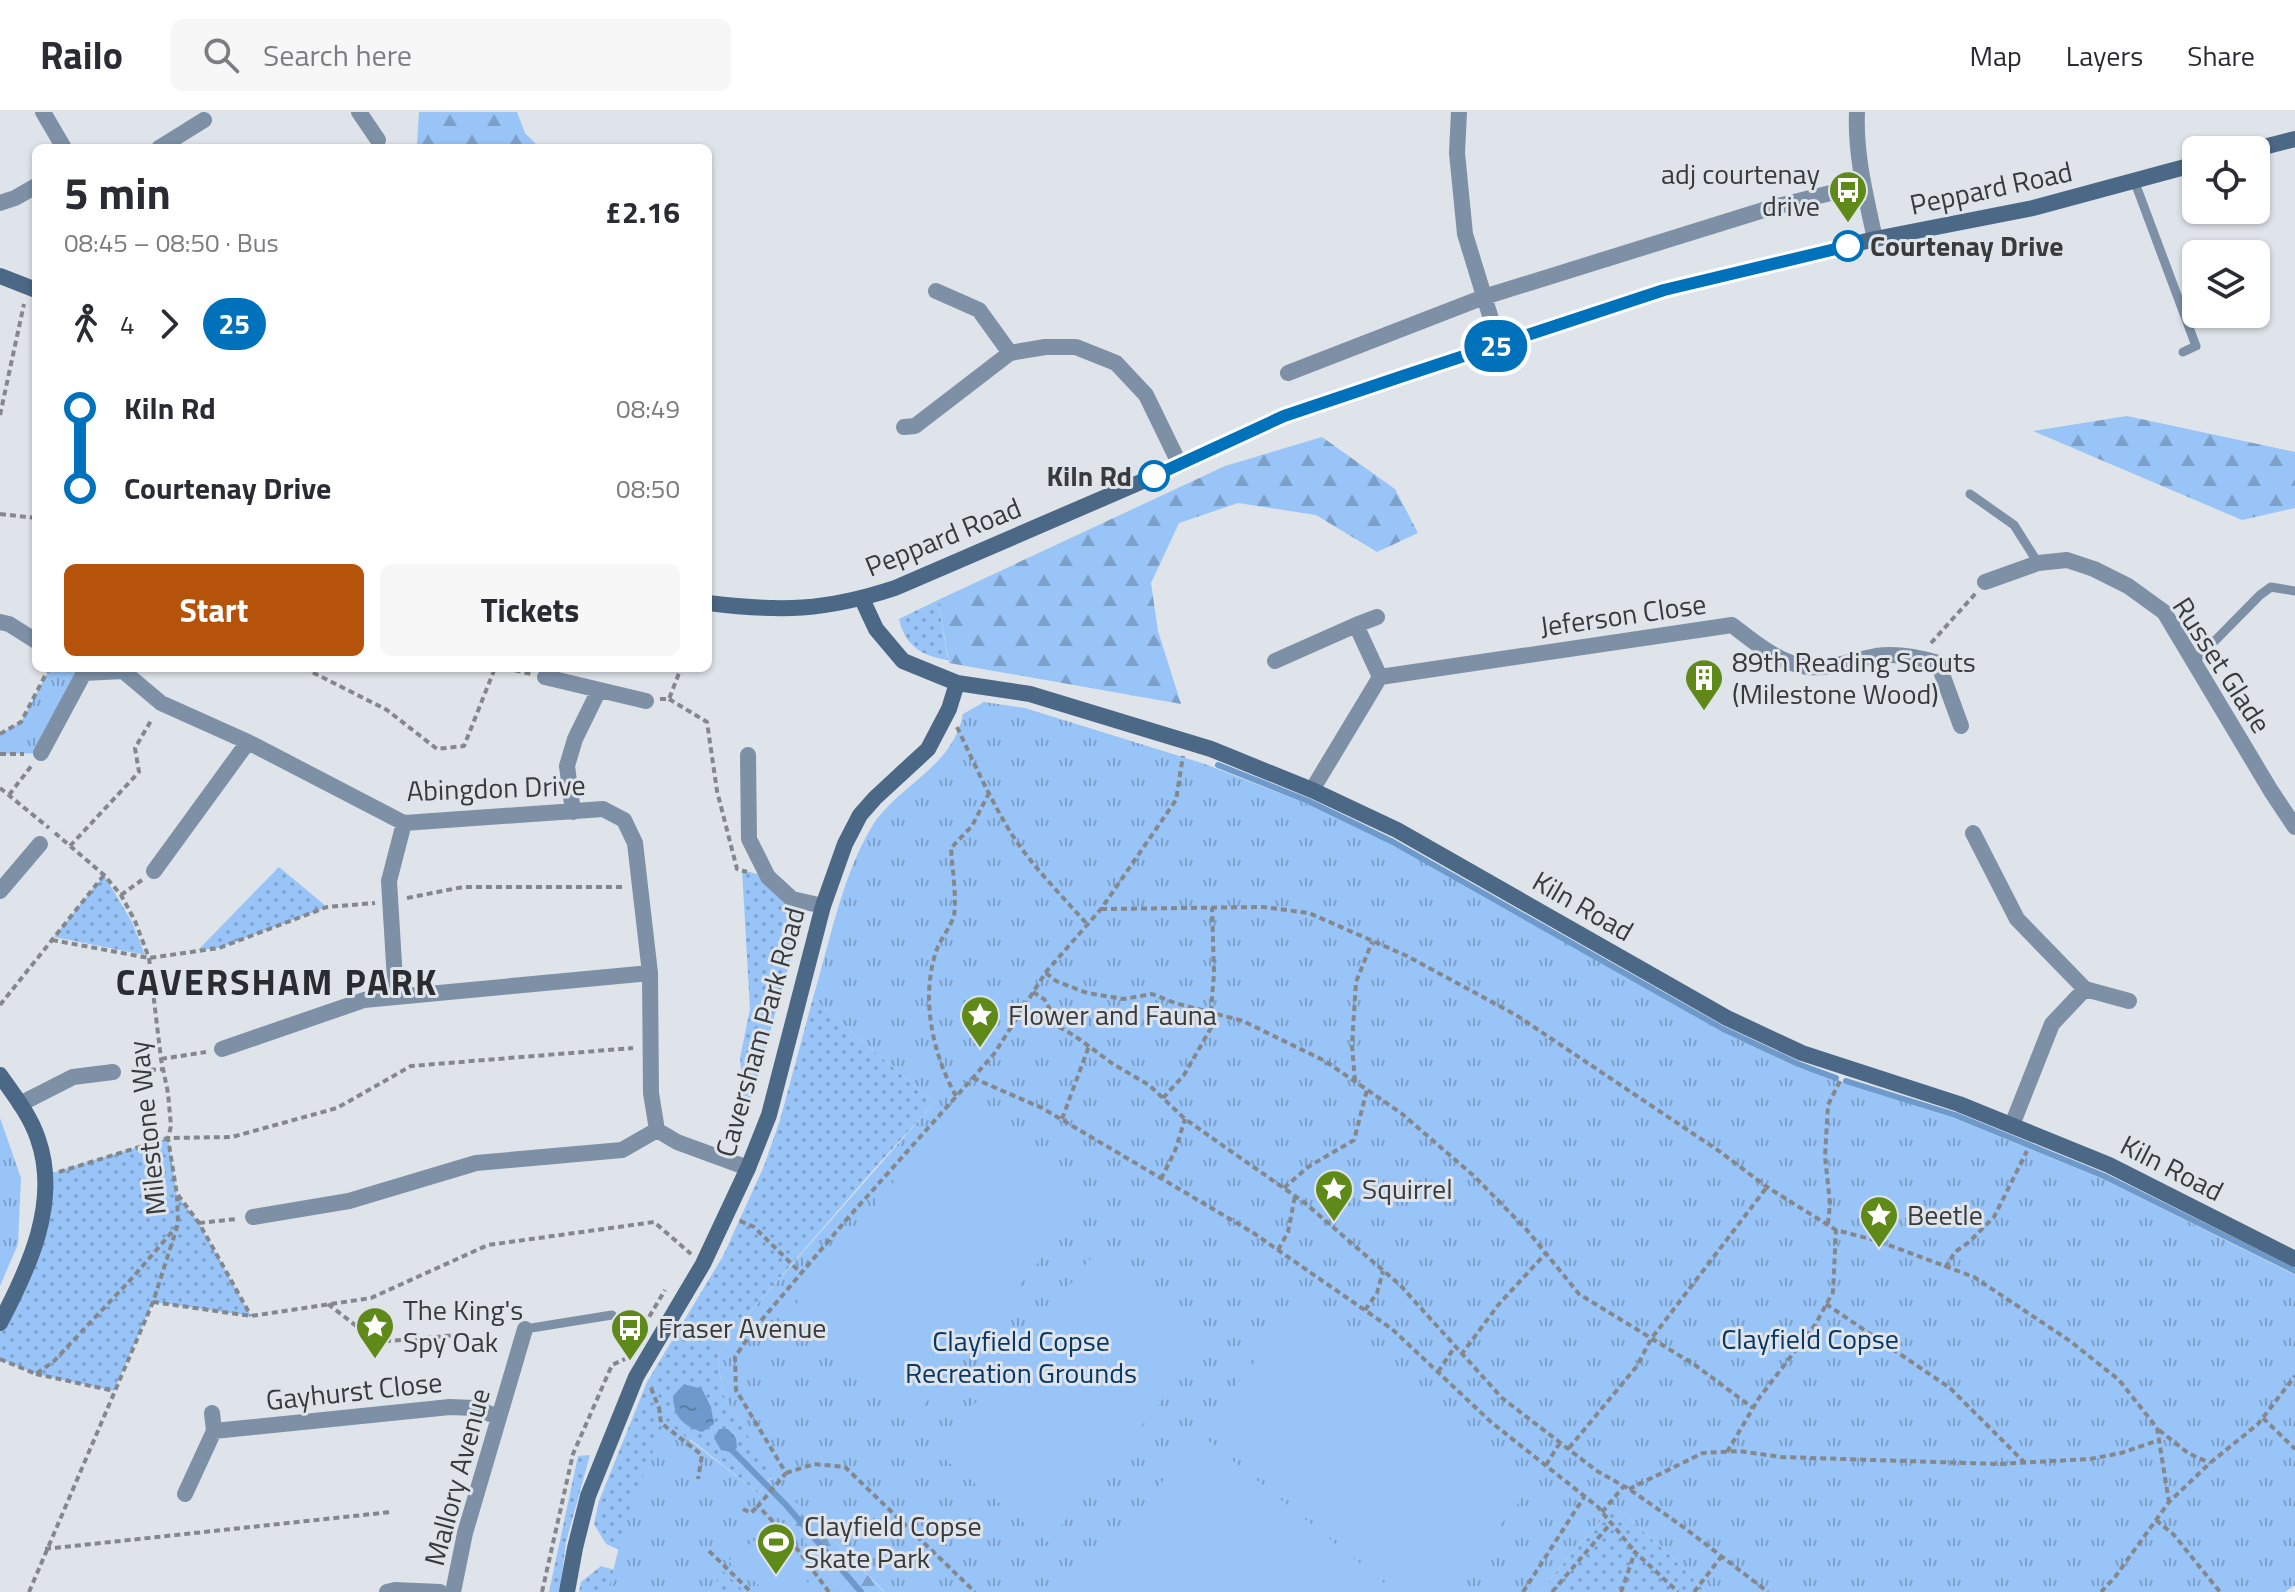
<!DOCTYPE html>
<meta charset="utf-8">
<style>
body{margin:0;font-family:"Titillium Web",sans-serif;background:#f7f7f7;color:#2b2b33;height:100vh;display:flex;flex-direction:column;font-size:30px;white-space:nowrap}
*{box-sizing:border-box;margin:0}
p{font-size:26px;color:#7c7c81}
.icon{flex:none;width:44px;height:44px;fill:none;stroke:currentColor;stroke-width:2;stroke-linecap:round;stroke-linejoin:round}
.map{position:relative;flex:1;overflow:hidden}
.drawer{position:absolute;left:32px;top:32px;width:680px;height:528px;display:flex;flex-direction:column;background:#fff;border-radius:12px;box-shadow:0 2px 6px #0004}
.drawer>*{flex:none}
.badge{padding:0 16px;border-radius:26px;font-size:28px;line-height:52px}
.fabs{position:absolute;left:2182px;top:24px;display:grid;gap:16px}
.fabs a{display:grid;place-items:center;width:88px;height:88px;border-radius:12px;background:#fff;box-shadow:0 2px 6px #0004;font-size:40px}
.map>.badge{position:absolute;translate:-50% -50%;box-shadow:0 0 0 4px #fff}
.legs{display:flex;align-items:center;gap:12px;height:88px;padding:0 32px;font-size:26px}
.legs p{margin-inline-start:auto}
.summary{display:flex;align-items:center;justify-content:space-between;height:136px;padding:0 32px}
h1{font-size:44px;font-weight:700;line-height:60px}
.cta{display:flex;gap:16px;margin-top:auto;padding:16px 32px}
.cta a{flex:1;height:92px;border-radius:12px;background:#b45309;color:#fff;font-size:32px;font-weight:700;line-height:92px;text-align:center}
.cta a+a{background:#f7f7f7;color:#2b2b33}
ul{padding:0 32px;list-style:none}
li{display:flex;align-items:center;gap:28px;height:80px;font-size:30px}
li i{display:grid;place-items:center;width:12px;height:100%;margin:0 10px;background:currentColor}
li i::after{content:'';width:20px;height:20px;margin:-10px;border:6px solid;border-radius:50%;background:#fff}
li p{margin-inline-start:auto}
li:first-child i{background:linear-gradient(#0000 50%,currentColor 0)}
li:last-child i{background:linear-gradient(currentColor 50%,#0000 0)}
header{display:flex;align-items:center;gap:48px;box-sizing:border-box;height:112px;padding:0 40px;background:#fff;border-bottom:2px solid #e1e1e2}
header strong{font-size:38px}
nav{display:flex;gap:44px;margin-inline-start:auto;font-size:28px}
.search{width:560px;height:72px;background:#f7f7f7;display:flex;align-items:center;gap:20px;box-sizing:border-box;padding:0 28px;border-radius:12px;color:#7c7c81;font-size:30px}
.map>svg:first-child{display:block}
</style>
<header>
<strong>Railo</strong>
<div class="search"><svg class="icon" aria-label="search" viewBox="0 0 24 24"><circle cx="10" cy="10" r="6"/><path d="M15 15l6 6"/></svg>Search here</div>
<nav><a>Map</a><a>Layers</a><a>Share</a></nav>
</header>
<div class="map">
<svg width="2295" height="1480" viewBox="0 0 2295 1480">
<defs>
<pattern id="grass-dots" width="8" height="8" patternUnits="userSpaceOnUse" patternTransform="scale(2)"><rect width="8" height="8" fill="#98c4f7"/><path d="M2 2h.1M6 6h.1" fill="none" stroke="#7da0c9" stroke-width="1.8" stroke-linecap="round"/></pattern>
<pattern id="forest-firs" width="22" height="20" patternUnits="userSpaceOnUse" patternTransform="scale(2)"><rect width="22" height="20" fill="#98c4f7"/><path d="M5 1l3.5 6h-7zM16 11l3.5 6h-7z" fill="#7da0c9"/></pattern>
<pattern id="park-tufts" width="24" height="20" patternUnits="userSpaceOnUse" patternTransform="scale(2)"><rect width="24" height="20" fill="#98c4f7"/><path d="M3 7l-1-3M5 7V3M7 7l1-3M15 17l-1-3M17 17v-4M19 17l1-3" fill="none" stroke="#7da0c9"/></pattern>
<pattern id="water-ripples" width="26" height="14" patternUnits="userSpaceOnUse" patternTransform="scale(2)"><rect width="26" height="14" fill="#6d99cb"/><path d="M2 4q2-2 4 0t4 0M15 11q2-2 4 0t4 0" fill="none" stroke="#5b7ea6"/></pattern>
</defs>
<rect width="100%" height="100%" fill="#dfe4ea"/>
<path fill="url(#grass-dots)" d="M938 488 948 548C922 544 905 534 899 507Z
M279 755 327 795 219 836 198 838Z
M742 758 768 765 807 790 745 1007 740 946 750 897Z
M104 763 132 810 145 843 54 825Z
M813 886 934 991 875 1056 737 1215 718 1243 722 1280 772 1364 758 1381 690 1327 622 1439 606 1432 594 1412 599 1389 647 1270 723 1144 764 1054 780 1008Z
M168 1026 177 1083 199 1111 251 1204 153 1190 114 1279 36 1262 0 1247V1211L28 1155 45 1063Z
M590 1343 566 1430 560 1480H549L578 1344Z
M1614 1393 1674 1447 1706 1480H1539Z
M601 1454 618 1459 621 1480H579L581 1470Z
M723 1458 745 1480H709Z"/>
<path fill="url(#forest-firs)" d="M419 0H517L525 21 540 36H412L417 33Z
M2127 304 2295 340V396L2242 408 2033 319Z
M1322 325 1395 377 1418 421 1377 440 1316 403 1238 391 1179 411 1151 471 1158 519 1181 592 949 551 938 488 1225 354Z
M794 1387 883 1479 885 1480H842L826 1456 778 1398Z"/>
<path fill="url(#park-tufts)" d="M50 556H76L84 561 41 641 0 642V622L21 610Z
M984 590 1025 596 1205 652 1307 692 1392 732 1722 920 1797 955 1954 1006 2103 1067 2295 1163V1473L2285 1480H1706L1674 1447 1614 1393 1539 1480H885L794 1388 779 1398 826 1456 842 1480H745L723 1459 709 1480H608L626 1406 665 1309 758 1381 772 1365 722 1280 718 1243 737 1215 934 991 813 886C830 830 841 767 871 716 897 673 953 656 963 602Z
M0 1006 21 1066 18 1132 0 1174Z"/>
<path fill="#98c4f7" d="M956 992 1083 1094 916 1303 789 1201Z
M1103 1131 1215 1222 1048 1430 936 1340Z
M1300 1193 1529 1377 1447 1480H1420L1207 1309Z
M1200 1322 1395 1480H1090L1080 1472Z
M768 1418 815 1480H768L728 1449Z"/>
<path fill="url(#water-ripples)" d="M684 1272 702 1277 711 1295 714 1312 702 1320C682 1313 674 1305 673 1284Z
M719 1317H728L736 1326 737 1336 730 1340 721 1338 714 1326Z"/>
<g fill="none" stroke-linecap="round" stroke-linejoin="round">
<path stroke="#6d99cb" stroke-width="6" d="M1218 653 1308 689 1393 730 1723 917 1798 952 1836 966
M1846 969 1955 1003 2104 1064 2295 1159
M732 1338 786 1393 861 1480"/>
<path stroke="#84878b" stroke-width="4" stroke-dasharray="6 4" stroke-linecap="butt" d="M0 303 24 192
M0 402 36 406
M1931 531 1976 481
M304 556 387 598 437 637 464 634 495 556
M505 556 531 562
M660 587H669L681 556
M669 587 707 610 717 679 737 757 747 760
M957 615C974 651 990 687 1011 721 1032 754 1061 783 1087 812
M0 622 21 610 49 556
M0 642H24
M0 676 49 716
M9 683 32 653
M70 734 139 660 135 636 152 607
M121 783 142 768
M407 786 463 775H625
M1101 797 1263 795 1309 801 1407 844 1516 903 1719 1039 1767 1075 1836 1118 1878 1129 1974 1165 2070 1229 2119 1268 2157 1316 2169 1390
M52 828 149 846 219 836 327 795 375 791
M1046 861 1056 869 1087 881 1124 887 1152 882 1175 891 1243 909 1325 949 1401 1001 1475 1065 1526 1117 1579 1182 1695 1253 1753 1296
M1033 880 1044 887 1060 914
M0 893 104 763
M1024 895 1075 924 1113 952 1149 973 1185 1007 1305 1091 1400 1173 1502 1286 1597 1359 1629 1377 1682 1414 1768 1480
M1211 900 1214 861 1212 796
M161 947 206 940
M130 959 164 957
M973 966 1042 996 1252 1120 1392 1217 1491 1310 1598 1395 1635 1440
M1355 969 1352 933 1356 870 1372 830
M956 984C932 941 920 884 937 837 941 826 951 815 954 803 957 788 952 753 951 736L972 714 989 681
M1163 986 1184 963 1219 902
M1062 1007 1089 934
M59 1060 168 1026 232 1025 337 996 411 954 633 936
M1161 1067 1175 1039 1185 1007
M1284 1076 1308 1055 1354 1028 1367 978
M178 1083 199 1111 251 1204
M740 1109 754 1115 801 1161
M199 1111 237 1107
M1828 1112 1830 1091 1825 1045 1828 993 1840 969
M1278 1138 1288 1120 1295 1084
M1945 1156 1955 1140 1969 1130 1994 1105 2027 1039
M153 1190 251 1204 371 1186 488 1133 654 1110 691 1142
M328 1192 377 1230 468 1222
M1826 1192 1950 1276 2025 1351
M1365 1198 1377 1181 1383 1159
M639 1222 665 1178
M1461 1243 1499 1192 1546 1141
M0 1247 36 1262 54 1249 134 1164 177 1114
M1438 1260 1454 1236
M36 1262 114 1279
M651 1276 659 1296 661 1311 702 1343 698 1367
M2263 1306 2295 1337
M2159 1318 2188 1341 2210 1351
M1569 1336 1637 1254 1651 1227 1767 1075
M1727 1340 1759 1286 1815 1213 1833 1180 1836 1118
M1546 1353 1561 1329
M786 1361 814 1352 845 1355 975 1480
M1629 1377 1703 1341 1739 1339 1781 1345 1998 1352 2090 1347 2121 1341 2159 1328
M743 1397 751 1401 758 1394
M1602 1400 1624 1374
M2156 1408 2174 1423 2220 1480
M45 1437 391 1400
M709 1439 751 1480
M29 1480 153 1190 178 1112 177 1083 168 1026 171 1014 168 981 161 947 149 846 135 809 121 783 104 763 55 721
M542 1480 573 1342 612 1253 625 1247
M829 1480 789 1426 758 1394 786 1361 736 1278 735 1245 754 1217 847 1107 994 942 1046 860 1101 797 1176 688 1183 644
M1523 1480 1584 1385
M1552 1480 1611 1411
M1621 1480 1635 1440 1678 1480
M1694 1480 1721 1445
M2101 1480 2115 1465 2169 1390 2210 1351 2258 1312 2295 1264"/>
<path stroke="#7d90a6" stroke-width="9" d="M2134 68 2196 234 2183 240
M1970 382 2014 413 2038 451
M2194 550 2260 483 2271 475 2295 479
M525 1217 612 1203"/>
<path stroke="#7d90a6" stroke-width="16" d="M43 0 64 36
M359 0 378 28
M1459 0 1457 41 1465 122 1499 233
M1857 0C1855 43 1866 85 1875 127
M159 36 204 8
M0 91 15 86 36 74
M936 179 979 198 1010 241
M1288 261 1484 185 1770 96 1863 73
M904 315 915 314 1010 241 1045 235H1076L1116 251 1146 283 1180 353
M1985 470 2038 451 2067 448 2094 457 2128 474 2164 500 2271 679 2295 715
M0 510 9 512 36 529
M1275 549 1356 513
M545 565 646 589
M1380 565 1732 513C1754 530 1780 552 1808 555 1831 557 1854 548 1876 544 1897 541 1918 545 1938 551L1961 614
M41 641 84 561 123 559 161 591 248 630 404 711 603 697 624 708 635 731 650 861 651 981 657 1018 677 1030 748 1056
M748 643 749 727 768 765 792 787 823 794
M1312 678 1380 565 1356 513 1377 505
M573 700 567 654 575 627 599 578
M1973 721 2017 807 2085 877 2129 889
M154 759 248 630
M0 779 40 732
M396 885 389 769 404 711
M222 937 364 888 650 861
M20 992 73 965 113 960
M2012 1013 2052 912 2085 877
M253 1105 349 1089 476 1051 622 1038 657 1018
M214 1319 450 1295 475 1296 498 1305
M185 1382 214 1319 212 1301
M387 1480 395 1478 440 1480
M453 1480 465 1421 525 1217"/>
<path stroke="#4c6887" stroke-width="16" d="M2252 38 2295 27
M0 164 36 178
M862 487 876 517 903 549 957 571 1030 582 1211 637 1312 678 1397 718 1727 906 1802 941 1959 992 2109 1053 2295 1147
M708 491C781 500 825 499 895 476L1180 353 1284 304 1664 178 1875 127 2033 96 2196 52
M0 963C14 983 30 1003 38 1027 60 1090 29 1156 0 1211
M567 1480 575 1436 588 1384 636 1265 703 1152 748 1056 769 1003 823 794 845 732 860 703 875 686 928 637 949 597 957 571"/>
</g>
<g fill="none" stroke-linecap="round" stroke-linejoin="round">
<defs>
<path id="line-1" d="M1154 364 1284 304 1400 265 1664 178 1848 134"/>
</defs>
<use href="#line-1" stroke="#fff" stroke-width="18"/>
<use href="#line-1" stroke="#0072bc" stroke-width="12"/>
</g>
<defs>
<symbol id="bus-pin" viewBox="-11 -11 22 30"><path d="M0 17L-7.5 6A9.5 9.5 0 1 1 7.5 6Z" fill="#5f8a1a" stroke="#dfe4ea"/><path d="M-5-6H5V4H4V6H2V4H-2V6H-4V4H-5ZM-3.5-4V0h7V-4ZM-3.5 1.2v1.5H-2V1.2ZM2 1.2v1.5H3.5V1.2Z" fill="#fff"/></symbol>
<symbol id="building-pin" viewBox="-11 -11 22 30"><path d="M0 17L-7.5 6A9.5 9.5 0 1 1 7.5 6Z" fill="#5f8a1a" stroke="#dfe4ea"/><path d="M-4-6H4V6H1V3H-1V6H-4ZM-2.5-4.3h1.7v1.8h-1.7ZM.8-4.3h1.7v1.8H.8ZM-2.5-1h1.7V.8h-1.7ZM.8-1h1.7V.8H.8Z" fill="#fff"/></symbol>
<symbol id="sight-pin" viewBox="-11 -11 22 30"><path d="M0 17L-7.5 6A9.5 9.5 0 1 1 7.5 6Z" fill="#5f8a1a" stroke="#dfe4ea"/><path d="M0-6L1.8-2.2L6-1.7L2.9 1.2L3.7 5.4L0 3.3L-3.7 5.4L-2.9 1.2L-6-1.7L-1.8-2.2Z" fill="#fff"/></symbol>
<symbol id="stadium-pin" viewBox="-11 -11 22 30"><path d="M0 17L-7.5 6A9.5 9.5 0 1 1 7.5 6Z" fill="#5f8a1a" stroke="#dfe4ea"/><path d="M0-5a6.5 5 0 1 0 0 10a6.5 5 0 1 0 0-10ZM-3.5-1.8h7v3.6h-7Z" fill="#fff"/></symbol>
</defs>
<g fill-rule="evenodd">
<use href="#bus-pin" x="1826" y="56" width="44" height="60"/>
<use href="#building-pin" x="1682" y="544" width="44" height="60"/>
<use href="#sight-pin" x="958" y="881" width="44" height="60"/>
<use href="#sight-pin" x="1312" y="1055" width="44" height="60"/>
<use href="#sight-pin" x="1857" y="1081" width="44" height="60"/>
<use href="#sight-pin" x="353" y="1192" width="44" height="60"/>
<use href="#bus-pin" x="608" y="1194" width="44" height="60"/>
<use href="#stadium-pin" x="754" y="1408" width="44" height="60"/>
</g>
<g fill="#fff" stroke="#0072bc" stroke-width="4">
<circle cx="1848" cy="134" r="14"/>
<circle cx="1154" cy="364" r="14"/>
</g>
<g text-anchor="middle" stroke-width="6" stroke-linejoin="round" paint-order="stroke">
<g font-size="28" fill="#383a3c" stroke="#dfe4ea" text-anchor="start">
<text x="1820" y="72" text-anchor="end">adj courtenay<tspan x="1820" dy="32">drive</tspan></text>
<text x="1732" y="560">89th Reading Scouts<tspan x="1732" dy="32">(Milestone Wood)</tspan></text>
<text x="1008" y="913">Flower and Fauna</text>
<text x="1362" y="1087">Squirrel</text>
<text x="1907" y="1113">Beetle</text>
<text x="403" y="1208">The King's<tspan x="403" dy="32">Spy Oak</tspan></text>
<text x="658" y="1226">Fraser Avenue</text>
<text x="804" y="1424">Clayfield Copse<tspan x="804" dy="32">Skate Park</tspan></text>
</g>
<g font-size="28" fill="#383a3c" stroke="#dfe4ea">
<text transform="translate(1991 76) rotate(-12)" y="10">Peppard Road</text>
<text transform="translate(943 425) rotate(-22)" y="10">Peppard Road</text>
<text transform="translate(1623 503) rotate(-8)" y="10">Jeferson Close</text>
<text transform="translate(2222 553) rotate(57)" y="10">Russet Glade</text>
<text transform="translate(496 676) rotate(-2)" y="10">Abingdon Drive</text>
<text transform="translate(1583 794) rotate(30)" y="10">Kiln Road</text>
<text transform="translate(760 920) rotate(-74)" y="10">Caversham Park Road</text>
<text transform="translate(147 1016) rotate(-96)" y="10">Milestone Way</text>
<text transform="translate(2172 1056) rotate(27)" y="10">Kiln Road</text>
<text transform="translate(354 1279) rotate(-6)" y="10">Gayhurst Close</text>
<text transform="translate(457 1365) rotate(-75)" y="10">Mallory Avenue</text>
</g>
<g font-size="28" font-weight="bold" fill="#383a3c" stroke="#dfe4ea" text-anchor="start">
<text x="1870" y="144">Courtenay Drive</text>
<text x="1132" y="374" text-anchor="end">Kiln Rd</text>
</g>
<g font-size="28" fill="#073867" stroke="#dfe4ea">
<text x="1810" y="1237">Clayfield Copse</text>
<text x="1021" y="1239">Clayfield Copse<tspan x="1021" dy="32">Recreation Grounds</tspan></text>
</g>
<g font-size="36" font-weight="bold" letter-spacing="2" fill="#292d31" stroke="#dfe4ea">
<text x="277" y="883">CAVERSHAM PARK</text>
</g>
</g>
</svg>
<div class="fabs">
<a><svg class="icon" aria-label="locate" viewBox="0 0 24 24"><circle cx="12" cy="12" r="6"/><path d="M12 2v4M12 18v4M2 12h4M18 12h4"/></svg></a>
<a><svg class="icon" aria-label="layers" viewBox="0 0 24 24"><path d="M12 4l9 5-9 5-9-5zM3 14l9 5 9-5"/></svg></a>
</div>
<b class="badge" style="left:1496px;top:234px;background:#0072bc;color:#fff">25</b>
<section class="drawer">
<div class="summary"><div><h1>5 min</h1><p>08:45 – 08:50 · Bus</p></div><b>£2.16</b></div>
<div class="legs"><svg class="icon" aria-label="walk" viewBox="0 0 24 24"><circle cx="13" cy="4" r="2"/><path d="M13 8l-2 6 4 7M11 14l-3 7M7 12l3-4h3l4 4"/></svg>4<svg class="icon" aria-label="forward" viewBox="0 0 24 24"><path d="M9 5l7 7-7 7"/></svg><b class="badge" style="background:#0072bc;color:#fff">25</b></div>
<ul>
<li><i style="color:#0072bc"></i><b>Kiln Rd</b><p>08:49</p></li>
<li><i style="color:#0072bc"></i><b>Courtenay Drive</b><p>08:50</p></li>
</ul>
<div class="cta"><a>Start</a><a>Tickets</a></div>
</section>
</div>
